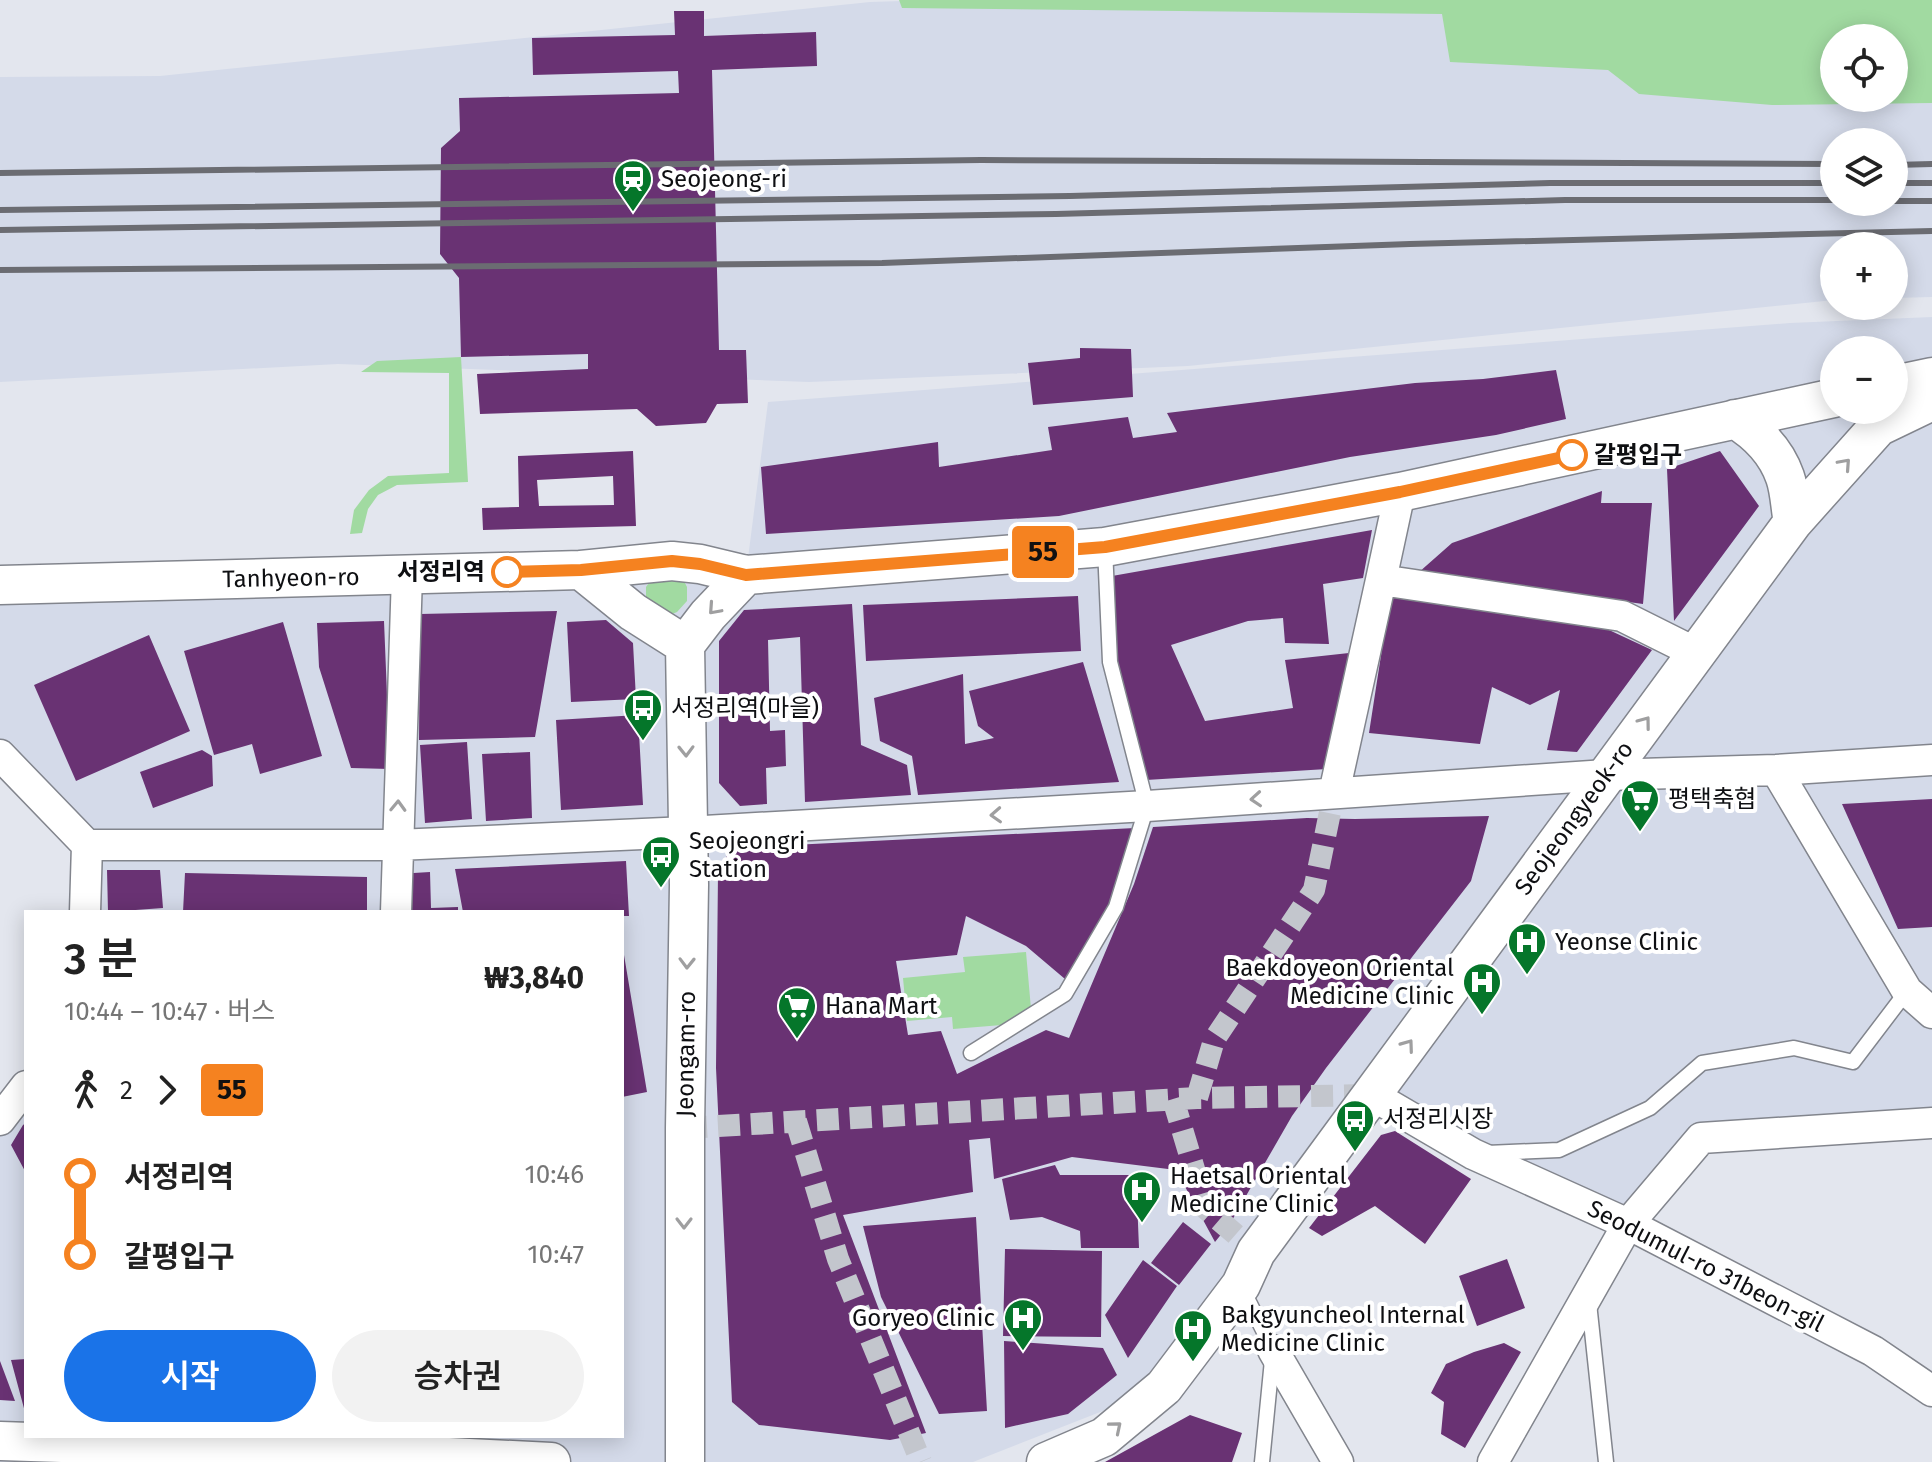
<!DOCTYPE html>
<html lang="ko">
<meta charset="utf-8">
<style>
body{margin:0;font-family:"Fira Sans","Noto Sans KR",sans-serif;background:#f2f2f2;color:#222;height:100vh;display:flex;flex-direction:column;font-size:30px;white-space:nowrap}
*{box-sizing:border-box;margin:0}
p{font-size:26px;color:#767676}
.icon{flex:none;width:44px;height:44px;fill:none;stroke:currentColor;stroke-width:2;stroke-linecap:round;stroke-linejoin:round}
.map{position:relative;flex:1;overflow:hidden}
.side{position:absolute;left:24px;top:910px;width:600px;height:528px;display:flex;flex-direction:column;background:#fff;border-radius:0px;box-shadow:0 4px 20px #0003}
.side>*{flex:none}
.badge{padding:0 16px;border-radius:6px;font-size:28px;line-height:52px}
.fabs{position:absolute;left:1820px;top:24px;display:grid;gap:16px}
.fabs a{display:grid;place-items:center;width:88px;height:88px;border-radius:50%;background:#fff;box-shadow:0 4px 20px #0003;font-size:40px}
.map>.badge{position:absolute;translate:-50% -50%;box-shadow:0 0 0 4px #fff}
.legs{display:flex;align-items:center;gap:12px;height:88px;padding:0 40px;font-size:26px}
.legs p{margin-inline-start:auto}
.head{display:flex;align-items:center;justify-content:space-between;height:136px;padding:0 40px}
h1{font-size:44px;font-weight:600;line-height:60px}
.action{display:flex;gap:16px;margin-top:auto;padding:16px 40px}
.action a{flex:1;height:92px;border-radius:48px;background:#1a73e8;color:#fff;font-size:32px;font-weight:600;line-height:92px;text-align:center}
.action a+a{background:#f2f2f2;color:#222}
ul{padding:0 40px;list-style:none}
li{display:flex;align-items:center;gap:28px;height:80px;font-size:30px}
li i{display:grid;place-items:center;width:12px;height:100%;margin:0 10px;background:currentColor}
li i::after{content:'';width:20px;height:20px;margin:-10px;border:6px solid;border-radius:50%;background:#fff}
li p{margin-inline-start:auto}
li:first-child i{background:linear-gradient(#0000 50%,currentColor 0)}
li:last-child i{background:linear-gradient(currentColor 50%,#0000 0)}
.map>svg:first-child{display:block}
</style>
<div class="map">
<svg width="1932" height="1462" viewBox="0 0 1932 1462">
<rect width="100%" height="100%" fill="#e3e6ee"/>
<path fill="#d4dae9" fill-rule="evenodd" d="M934 0 1541 16 1834 98H1894L1932 58V297L1894 298V246H1834V300L1188 366 809 382 338 364 0 382V77L160 76 870 2ZM1834 142H1894V202H1834Z
M1932 317V1123L1701 1138 1628 1224 1372 1095 1164 1387 973 1462H0V1120L26 1086V1436H622V912H85L86 845 0 755V586L746 574 768 402 1790 323ZM1834 350H1894V410H1834Z"/>
<path fill="#a1daa1" fill-rule="evenodd" d="M899 0H1932V103L1772 105 1639 94 1608 70 1450 62 1442 14 902 8ZM1834 38H1894V98H1834Z
M461 357 468 482 397 485 378 495 368 509 362 533 350 534 354 510 369 490 388 476 449 473V373L361 372 377 361Z
M654 576 684 581 687 587V601L677 612 670 615 646 601V587Z
M1026 952 1031 1009 1014 1024 953 1029 952 1017 907 1021 903 978 965 972 963 957Z"/>
<path fill="#693273" fill-rule="evenodd" d="M674 11H704V36L816 32 817 66 712 70 719 350H746L748 403 717 404 706 423 656 426 637 409 480 414 477 374 588 369V354L461 357 459 278 440 254 441 148 460 131 459 98 679 93 678 71 533 75 532 38 675 35Z
M1080 348 1131 349 1133 397 1033 405 1028 363 1080 358Z
M1556 370 1566 419 1496 435 1350 457 1059 516 766 534 761 467 938 442 939 467 1052 450 1048 427 1128 417 1133 438 1177 432 1167 413 1415 383 1483 379Z
M633 451 636 526 483 530 482 508 519 507 518 456ZM613 476 614 505 539 506 537 480Z
M1720 451 1759 506 1674 621 1667 469Z
M1602 491 1601 503H1652L1643 604 1418 573 1452 543Z
M1372 530 1363 578 1323 584 1329 644 1285 643 1283 618 1248 621 1171 645 1205 721 1293 708 1285 660 1349 653 1327 769 1146 780 1116 660 1112 576Z
M1078 596 1081 651 866 661 863 605Z
M1390 597 1508 611 1572 622 1609 630 1652 650 1577 752 1547 750 1560 690 1530 705 1492 687 1480 744 1369 733Z
M852 604 861 745 907 765 911 795 805 802 800 637 768 640 770 731 785 730 786 766 766 768 767 804 740 806 719 783V641L744 610Z
M557 611 535 737 419 740 420 614Z
M606 620 633 643 636 699 571 702 567 622Z
M384 621 390 769 351 768 319 667 317 623Z
M283 622 322 756 260 774 252 744 214 755 184 651Z
M149 635 190 731 76 781 34 685Z
M1083 662 1119 782 918 795 912 756 880 741 874 698 963 674 965 744 994 738 978 726 969 691Z
M638 715 643 805 561 810 556 720Z
M467 742 472 819 425 823 420 745Z
M202 750 212 756 213 786 153 808 140 772Z
M530 752 532 818 486 821 482 754Z
M1932 799V927L1898 929 1842 804Z
M1489 816 1471 881 1326 1068 1292 1116 1231 1222 1215 1242 1176 1170 1072 1157 994 1179 990 1138 969 1140 973 1192 843 1215 926 1433 890 1440 759 1425 732 1402 716 1068 718 873 731 848 1135 828 1106 912 1065 979 1026 946 966 916 957 955 896 961 908 1035 941 1031 957 1074 1046 1030 1069 1038 1134 884 1153 827 1307 818 1355 819Z
M626 861 629 916H622V912H463L455 869Z
M107 870H160L163 908 108 912Z
M430 872 431 908 458 907V912H399L397 874Z
M185 873 367 877V912H183Z
M622 955H624L647 1092 622 1097Z
M26 1123V1173L11 1145 23 1125Z
M1395 1131 1471 1179 1425 1244 1375 1206 1322 1236 1309 1228 1381 1135Z
M1055 1165 1060 1175H1136L1139 1248H1081L1080 1231 1042 1217 1010 1220 1002 1179Z
M976 1217 987 1411 939 1414 881 1297 863 1226Z
M1183 1222 1211 1244 1179 1285 1151 1263Z
M1005 1249 1102 1251 1101 1337 1003 1336Z
M1507 1259 1525 1308 1477 1326 1459 1276Z
M1143 1260 1177 1286 1128 1358 1105 1315Z
M1004 1341 1103 1348 1117 1375 1068 1414 1005 1428Z
M1504 1343 1521 1352 1465 1448 1441 1434 1444 1402 1431 1393 1446 1364 1474 1352Z
M26 1359V1412H25L11 1360Z
M0 1361 15 1401 0 1400Z
M1190 1415 1242 1433 1232 1462H1105Z"/>
<g fill="none" stroke-linecap="round" stroke-linejoin="round">
<path stroke="#c3c6cd" stroke-width="22" stroke-dasharray="22 11" stroke-linecap="butt" d="M1197 1098 1214 1040 1314 890 1334 793
M1173 1099 1206 1209 1256 1252
M796 1121 838 1259 921 1462
M685 1128 1197 1098 1372 1095"/>
<defs>
<path id="service" d="M971 1053 1065 994 1116 907 1147 806 1110 662 1105 548
M1487 1153 1559 1150 1650 1108 1702 1063 1794 1048 1853 1062 1907 991
M1243 1290 1273 1350 1262 1462
M1589 1303 1606 1462"/>
<path id="minor" d="M1381 580 1400 492
M0 755 87 845 85 912
M1776 770 1907 991 1932 1013
M1334 793 1381 580 1622 616 1696 653
M87 845H397L687 832 1147 806 1606 775 1776 770 1932 760
M396 912 407 575
M1372 1095 1473 1154 1628 1224 1873 1351 1932 1391
M0 1120 26 1086
M1273 1350 1338 1462
M1493 1462 1628 1224 1701 1138 1932 1123"/>
<path id="tertiary" d="M1894 385 1932 377
M1735 419C1758 433 1776 451 1785 477 1790 491 1790 508 1793 522
M581 570 633 612 685 645
M0 585 581 570 672 561 700 564 746 575 1105 547 1400 492 1834 398
M685 645 689 885 685 1128V1462
M685 645 708 615 746 575
M0 1441 368 1453 551 1462
M1046 1462 1104 1437 1164 1387 1241 1285 1256 1252 1793 522 1878 427 1932 401"/>
</defs>
<use href="#service" stroke="#82858d" stroke-width="17"/>
<use href="#minor" stroke="#82858d" stroke-width="33"/>
<use href="#tertiary" stroke="#82858d" stroke-width="41"/>
<use href="#service" stroke="#fff" stroke-width="14"/>
<use href="#minor" stroke="#fff" stroke-width="30"/>
<use href="#tertiary" stroke="#fff" stroke-width="38"/>
<path stroke="#6b6c72" stroke-width="6" d="M1894 165 1932 164
M0 173 981 160 1834 164
M1894 183H1932
M1894 201H1932
M0 210 1070 196 1550 183H1834
M0 230 1056 214 1565 200H1834
M0 270 882 263 1410 244 1932 231"/>
</g>
<defs><path id="oneway-chevron" d="M-2-3.5L2.5 0L-2 3.5" fill="none" stroke-width="1.6" stroke-linecap="round" stroke-linejoin="round" transform="scale(2)"/></defs>
<g stroke="#9f9fa0">
<use href="#oneway-chevron" transform="translate(1845 464) rotate(-48)"/>
<use href="#oneway-chevron" transform="translate(714 609) rotate(132)"/>
<use href="#oneway-chevron" transform="translate(1645 722) rotate(-53)"/>
<use href="#oneway-chevron" transform="translate(686 751) rotate(89)"/>
<use href="#oneway-chevron" transform="translate(1256 799) rotate(176)"/>
<use href="#oneway-chevron" transform="translate(398 806) rotate(-88)"/>
<use href="#oneway-chevron" transform="translate(996 815) rotate(177)"/>
<use href="#oneway-chevron" transform="translate(687 963) rotate(91)"/>
<use href="#oneway-chevron" transform="translate(1408 1045) rotate(-54)"/>
<use href="#oneway-chevron" transform="translate(684 1223) rotate(90)"/>
<use href="#oneway-chevron" transform="translate(1116 1427) rotate(-40)"/>
</g>
<g fill="none" stroke-linecap="round" stroke-linejoin="round">
<defs>
<path id="line-1" d="M507 572 581 570 672 561 700 564 746 575 1105 547 1400 492 1572 455"/>
</defs>
<use href="#line-1" stroke="#fff" stroke-width="18"/>
<use href="#line-1" stroke="#f58220" stroke-width="12"/>
</g>
<defs>
<symbol id="station-pin" viewBox="-11 -11 22 30"><path d="M0 17L-7.5 6A9.5 9.5 0 1 1 7.5 6Z" fill="#05762a" stroke="#fff"/><path d="M-3-6H3Q5-6 5-4V2Q5 4 3 4L4.5 6H3L1.5 4h-3L-3 6H-4.5L-3 4Q-5 4-5 2V-4Q-5-6-3-6ZM-3.5-4v3h7v-3ZM-3.5 1v1.5H-2V1ZM2 1v1.5H3.5V1Z" fill="#fff"/></symbol>
<symbol id="bus-pin" viewBox="-11 -11 22 30"><path d="M0 17L-7.5 6A9.5 9.5 0 1 1 7.5 6Z" fill="#05762a" stroke="#fff"/><path d="M-5-6H5V4H4V6H2V4H-2V6H-4V4H-5ZM-3.5-4V0h7V-4ZM-3.5 1.2v1.5H-2V1.2ZM2 1.2v1.5H3.5V1.2Z" fill="#fff"/></symbol>
<symbol id="supermarket-pin" viewBox="-11 -11 22 30"><path d="M0 17L-7.5 6A9.5 9.5 0 1 1 7.5 6Z" fill="#05762a" stroke="#fff"/><path d="M-6-5.5h2.5l.6 2H6L4.5 2H-2.5L-4.4-4H-6ZM-1.5 3.2a1.3 1.3 0 1 0 .1 0ZM3 3.2a1.3 1.3 0 1 0 .1 0Z" fill="#fff"/></symbol>
<symbol id="hospital-pin" viewBox="-11 -11 22 30"><path d="M0 17L-7.5 6A9.5 9.5 0 1 1 7.5 6Z" fill="#05762a" stroke="#fff"/><path d="M-5-5h3v3.5h4V-5h3V5h-3V1.5h-4V5h-3Z" fill="#fff"/></symbol>
</defs>
<g fill-rule="evenodd">
<use href="#station-pin" x="611" y="157" width="44" height="60"/>
<use href="#bus-pin" x="621" y="686" width="44" height="60"/>
<use href="#supermarket-pin" x="1618" y="777" width="44" height="60"/>
<use href="#bus-pin" x="639" y="833" width="44" height="60"/>
<use href="#hospital-pin" x="1505" y="920" width="44" height="60"/>
<use href="#hospital-pin" x="1460" y="960" width="44" height="60"/>
<use href="#supermarket-pin" x="775" y="984" width="44" height="60"/>
<use href="#bus-pin" x="1333" y="1097" width="44" height="60"/>
<use href="#hospital-pin" x="1120" y="1168" width="44" height="60"/>
<use href="#hospital-pin" x="1001" y="1296" width="44" height="60"/>
<use href="#hospital-pin" x="1171" y="1307" width="44" height="60"/>
</g>
<g fill="#fff" stroke="#f58220" stroke-width="4">
<circle cx="1572" cy="455" r="14"/>
<circle cx="507" cy="572" r="14"/>
</g>
<g text-anchor="middle" stroke-width="8" stroke-linejoin="round" paint-order="stroke">
<g font-size="24" fill="#0e0f12" stroke="#fff" text-anchor="start">
<text x="661" y="187">Seojeong-ri</text>
<text x="671" y="716">서정리역(마을)</text>
<text x="1668" y="807">평택축협</text>
<text x="689" y="849">Seojeongri<tspan x="689" dy="28">Station</tspan></text>
<text x="1555" y="950">Yeonse Clinic</text>
<text x="1454" y="976" text-anchor="end">Baekdoyeon Oriental<tspan x="1454" dy="28">Medicine Clinic</tspan></text>
<text x="825" y="1014">Hana Mart</text>
<text x="1383" y="1127">서정리시장</text>
<text x="1170" y="1184">Haetsal Oriental<tspan x="1170" dy="28">Medicine Clinic</tspan></text>
<text x="1221" y="1323">Bakgyuncheol Internal<tspan x="1221" dy="28">Medicine Clinic</tspan></text>
<text x="995" y="1326" text-anchor="end">Goryeo Clinic</text>
</g>
<g font-size="24" font-weight="bold" fill="#0e0f12" stroke="#fff" text-anchor="start">
<text x="1594" y="463">갈평입구</text>
<text x="485" y="580" text-anchor="end">서정리역</text>
</g>
<g font-size="24" fill="#0e0f12" stroke="#fff">
<text transform="translate(291 578) rotate(-1)" y="8">Tanhyeon-ro</text>
<text transform="translate(1574 818) rotate(-54)" y="8">Seojeongyeok-ro</text>
<text transform="translate(686 1054) rotate(-89)" y="8">Jeongam-ro</text>
<text transform="translate(1706 1266) rotate(27)" y="8">Seodumul-ro 31beon-gil</text>
</g>
</g>
</svg>
<div class="fabs">
<a><svg class="icon" aria-label="locate" viewBox="0 0 24 24"><circle cx="12" cy="12" r="6"/><path d="M12 2v4M12 18v4M2 12h4M18 12h4"/></svg></a>
<a><svg class="icon" aria-label="layers" viewBox="0 0 24 24"><path d="M12 4l9 5-9 5-9-5zM3 14l9 5 9-5"/></svg></a>
<a>+</a>
<a>−</a>
</div>
<b class="badge" style="left:1043px;top:552px;background:#f58220;color:#111">55</b>
<section class="side">
<div class="head"><div><h1>3 분</h1><p>10:44 – 10:47 · 버스</p></div><b>₩3,840</b></div>
<div class="legs"><svg class="icon" aria-label="walk" viewBox="0 0 24 24"><circle cx="13" cy="4" r="2"/><path d="M13 8l-2 6 4 7M11 14l-3 7M7 12l3-4h3l4 4"/></svg>2<svg class="icon" aria-label="forward" viewBox="0 0 24 24"><path d="M9 5l7 7-7 7"/></svg><b class="badge" style="background:#f58220;color:#111">55</b></div>
<ul>
<li><i style="color:#f58220"></i><b>서정리역</b><p>10:46</p></li>
<li><i style="color:#f58220"></i><b>갈평입구</b><p>10:47</p></li>
</ul>
<div class="action"><a>시작</a><a>승차권</a></div>
</section>
</div>
